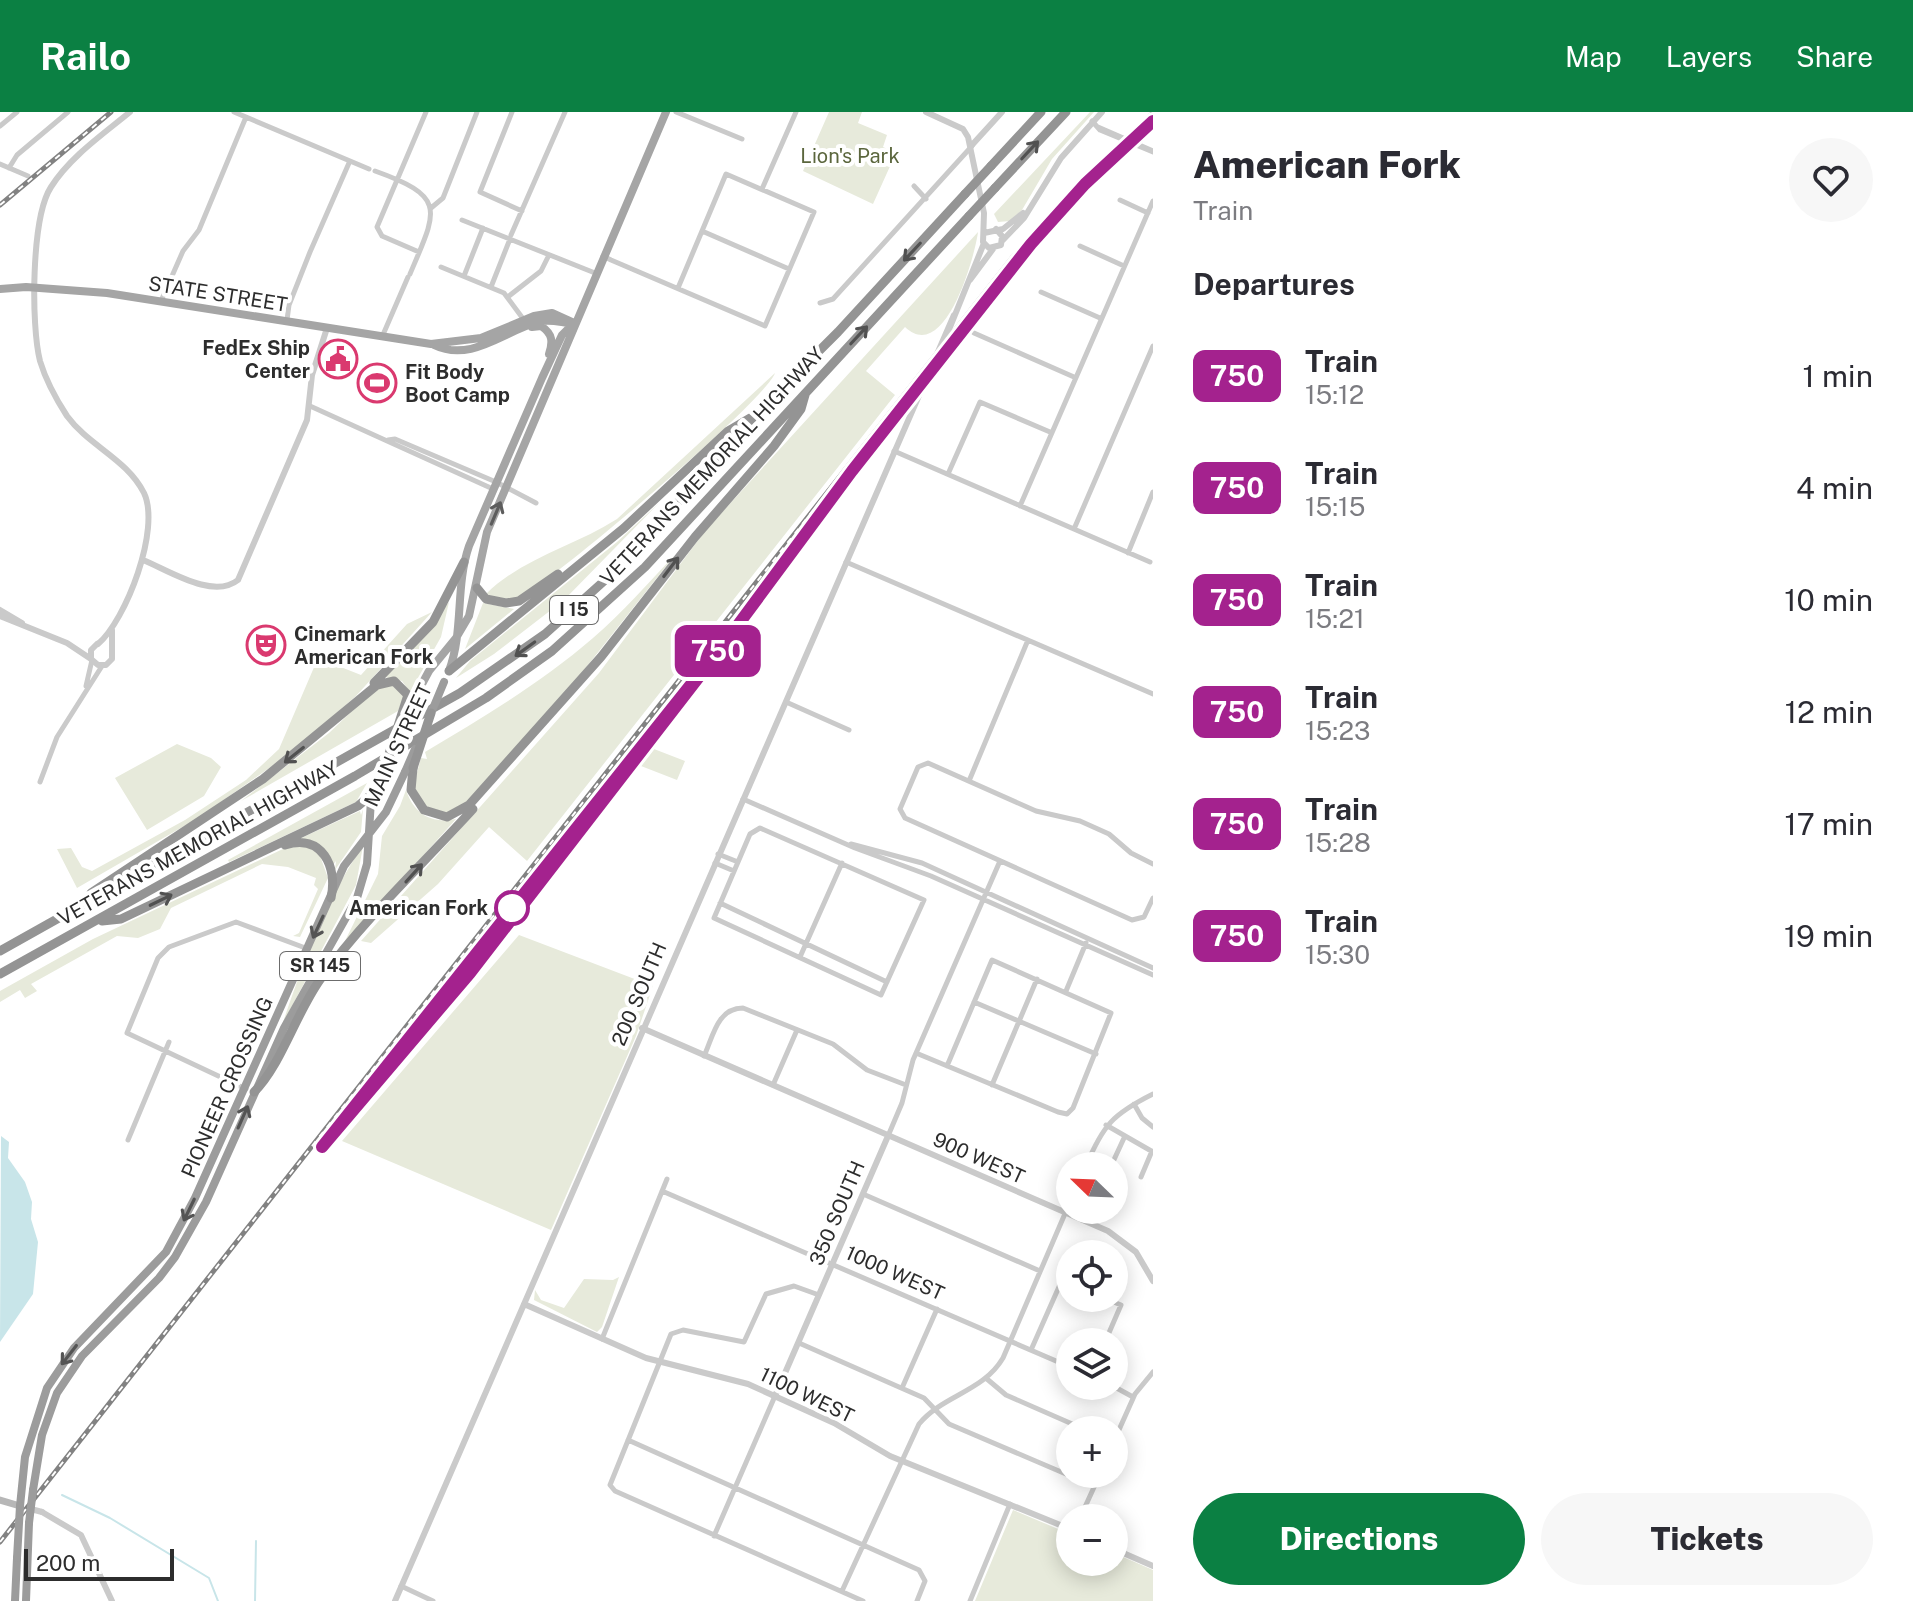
<!DOCTYPE html>
<meta charset="utf-8">
<style>
body{margin:0;font-family:"Public Sans",sans-serif;background:#f7f7f7;color:#2b2b33;height:100vh;display:flex;flex-direction:column;font-size:30px;white-space:nowrap}
*{box-sizing:border-box;margin:0}
p{font-size:26px;color:#7c7c81}
.icon{flex:none;width:44px;height:44px;fill:none;stroke:currentColor;stroke-width:2;stroke-linecap:round;stroke-linejoin:round}
.map{position:relative;flex:1;overflow:hidden}
.sheet{display:flex;flex-direction:column;background:#fff;width:760px}
.sheet>*{flex:none}
.badge{padding:0 16px;border-radius:12px;font-size:28px;line-height:52px}
.needle{width:52px;rotate:293deg}
.fabs{position:absolute;left:1056px;top:1040px;display:grid;gap:16px}
.fabs a{display:grid;place-items:center;width:72px;height:72px;border-radius:50%;background:#fff;box-shadow:0 4px 20px #0003;font-size:40px}
.scale{position:absolute;left:24px;bottom:20px;width:150px;box-sizing:border-box;padding-left:8px;border:4px solid #2d2d2d;border-top:0;font-size:22px;line-height:28px;white-space:nowrap;color:#2d2d2d;-webkit-text-stroke:6px #fff;paint-order:stroke}
.map>.badge{position:absolute;translate:-50% -50%;box-shadow:0 0 0 4px #fff}
h2{padding:0 40px;font-size:30px;line-height:72px}
.round{display:grid;place-items:center;flex:none;width:84px;height:84px;border-radius:42px;background:#f7f7f7}
.headline{display:flex;align-items:center;justify-content:space-between;height:136px;padding:0 40px}
h1{font-size:38px;font-weight:800;line-height:60px}
.action{display:flex;gap:16px;margin-top:auto;padding:16px 40px}
.action a{flex:1;height:92px;border-radius:48px;background:#0b8043;color:#fff;font-size:32px;font-weight:800;line-height:92px;text-align:center}
.action a+a{background:#f7f7f7;color:#2b2b33}
ul{padding:0;list-style:none}
li{display:flex;align-items:center;gap:24px;height:112px;padding:0 40px}
li div{flex:1}
li b{display:block;font-size:30px}
li em{font-style:normal}
li .badge{min-width:88px;font-weight:700;text-align:center}
header{display:flex;align-items:center;gap:48px;box-sizing:border-box;height:112px;padding:0 40px;background:#0b8043;color:#fff}
header strong{font-size:38px}
nav{display:flex;gap:44px;margin-inline-start:auto;font-size:28px}
main{display:flex;flex:1;min-height:0}
.map>svg:first-child{display:block}
</style>
<header>
<strong>Railo</strong>
<nav><a>Map</a><a>Layers</a><a>Share</a></nav>
</header>
<main>
<div class="map">
<svg width="1153" height="1489" viewBox="0 0 1153 1489">
<rect width="100%" height="100%" fill="#fff"/>
<path fill="#e7eadb" d="M829 0H862L858 11 887 23 883 35 896 41 873 92 803 59Z
M1090 0H1094L1052 47 1022 98 1010 109 998 110 994 102Z
M978 120C975 144 945 253 905 215L866 259 895 283 527 749 489 715 438 772 371 831 361 829 599 561 705 419Z
M775 261C767 287 555 468 521 484 510 489 496 486 486 482 522 446 575 434 617 407Z
M659 391 564 488 494 542 456 566 470 549 617 430Z
M675 443 565 582 484 674 454 702 430 701 413 675 421 646 427 647 425 640C482 606 541 571 593 526 622 501 648 471 675 443Z
M449 490 441 525 410 580 402 569 384 565Z
M483 491 514 497 465 537Z
M432 500 356 584 292 640 198 706 77 776 57 737 71 736 82 755 92 759 185 708 246 668 279 637 318 546 361 563 407 512Z
M391 572 404 584 398 599 241 689 329 621 374 578Z
M177 632 211 646 221 655 204 684 147 718 115 666Z
M654 637 685 649 677 668 641 654Z
M367 671 356 690 229 750 228 748Z
M406 678C414 702 431 712 456 707L343 833 378 762 382 724 400 694Z
M363 697 361 720 335 758 336 749 333 753 299 727 360 699 361 703Z
M305 734 319 741 328 766 300 825 293 824 299 821 318 777 314 773 316 766 288 755 262 752 171 796 160 817 138 826 117 824 31 872 37 879 25 886 20 878 0 890V879L93 827 285 736Z
M363 734 356 773 282 913C303 852 326 787 363 734Z
M519 823 653 874 636 924 551 1118 342 1029Z
M619 1165 602 1215 597 1220 534 1188 535 1178 541 1188 564 1196 584 1167 613 1168Z
M1013 1398 1070 1422V1450H1114V1441L1153 1458V1489H975Z"/>
<path fill="#c8e5e9" d="M1 1024 9 1030 8 1046 25 1070 32 1090 31 1107 38 1130 33 1182 0 1230Z"/>
<g fill="none" stroke-linecap="round" stroke-linejoin="round">
<path stroke="#c8e5e9" stroke-width="2" d="M62 1383 110 1406 209 1466 218 1489
M255 1489 256 1429"/>
<path stroke="#cacaca" stroke-width="5" d="M234 0 369 57
M512 0 480 80 522 99
M676 0 742 27
M1092 9 1100 18 1153 40
M0 14 17 0
M1098 15 1153 39
M0 52 28 64
M9 56 17 43 68 0
M375 59C448 85 437 98 410 162
M914 74 926 87
M762 77 796 0
M1120 88 1148 101
M431 96 443 86 477 0
M462 108 595 161
M702 119 789 157
M511 123 565 0
M1080 134 1124 154
M419 140 382 124 377 115 426 0
M603 144 611 148 765 214 814 100 726 62 678 176
M441 155 504 181 524 208
M464 164 483 116
M491 175 510 127
M1041 180 1100 206
M509 184 541 159 549 143
M161 189 183 139 199 118 246 5
M820 191 833 187 972 34
M287 208 289 193 310 140 349 51
M974 221 1074 265
M382 225 408 165
M310 294 493 377
M388 328 395 327 496 370 536 391
M894 339 1150 450
M948 362 980 290 1050 320
M1020 394 1153 89
M1074 417 1153 234
M1128 441 1153 380
M846 450 1153 582
M86 574 92 548
M786 590 849 618
M969 669 1028 528
M40 670 57 625 102 554
M743 687 855 736 931 764 1153 863
M760 716 924 788 881 883 714 806 750 722Z
M851 732 922 751 1153 856
M718 742 738 750
M715 751 734 759
M1153 752 1131 741 1109 722 1080 709 1036 699 928 651 918 655 900 697 905 706 1132 808 1144 805 1153 786
M720 791 887 870
M800 845 842 751
M1066 879 1086 831
M974 890 1096 942
M916 941 1058 1000 1067 1002 1073 996 1111 901 992 848 947 954
M704 944C713 925 717 896 743 896L833 932 867 958 906 973
M773 973 797 918
M992 973 1037 867
M246 977 127 921 158 846 169 835 236 810 308 837
M1134 992 1142 1006 1153 1015
M1106 1013 1153 1040
M888 1024 902 991 913 948 1000 749
M128 1028 169 930
M1112 1052 1124 1026
M1086 1054C1103 1013 1113 1002 1153 982
M1141 1065 1152 1039
M662 1079 1070 1255
M863 1082 1040 1159
M819 1183 794 1174 766 1182 744 1230 683 1218 671 1222 610 1373 615 1379 863 1489
M1104 1186 1121 1193 1105 1230
M602 1227 667 1067
M799 1231 924 1286 949 1312 1094 1374
M1031 1238 1062 1168 1070 1172
M987 1267 1006 1283 1086 1318
M1113 1274 1133 1285
M902 1276 937 1197
M628 1328 919 1458 925 1469 917 1489
M1114 1329 1135 1282 1153 1260
M1080 1406 1100 1362
M714 1424 775 1284
M401 1474 433 1489
M842 1479 919 1312C943 1283 983 1280 1003 1246L1070 1090
M970 1489 1010 1392"/>
<path stroke="#cacaca" stroke-width="6" d="M926 0 963 17 968 25 984 101 983 130 989 136 1001 133 1002 124 996 117
M972 33 1002 0
M984 121 1003 117 1023 101
M1002 129 1024 106 1061 46 1102 0
M970 168 993 137
M942 235 984 131
M143 448C168 458 213 488 238 468L307 308 312 263 327 216
M0 498 22 511
M0 504 67 531 91 547
M97 532 91 538V547L98 553H106L112 547V518
M98 532C126 508 161 417 144 381 127 347 89 334 67 304 56 287 46 269 40 249 31 214 31 106 51 75 70 45 102 23 130 0
M642 916 1108 1119 1136 1140 1153 1169
M524 1192 646 1246 748 1272 834 1311 890 1344 1070 1417
M775 1284 888 1024
M42 1400 81 1423 112 1489
M1114 1437 1153 1454
M395 1489 954 203"/>
<path stroke="#b7b7b7" stroke-width="7" d="M0 1388 20 1394"/>
<path stroke="#a5a5a5" stroke-width="8" d="M0 177 26 175 107 181 431 232 481 226 534 204 552 201 574 211
M532 215 541 214C553 222 553 230 549 242
M434 233C471 251 504 219 538 210 548 207 559 210 570 211
M449 559C464 519 455 475 469 434L542 266 562 223 574 211
M415 585 429 559 456 526 469 504 487 420 666 0"/>
<path stroke="#9c9c9c" stroke-width="8" d="M33 1378 42 1323 57 1281 82 1244 159 1166 175 1145 206 1090 284 916 357 786 367 752 371 688 388 645
M20 1394 25 1345 47 1276 74 1236 166 1140 195 1086 344 754 386 700 405 660
M15 1489 17 1446
M26 1489 29 1411"/>
<path stroke="#949494" stroke-width="9" d="M991 54 1041 0
M995 76 1066 0
M477 476 486 487 506 491 519 489 558 462
M449 559 624 416 728 319 750 306
M374 571 433 510 464 450
M413 656 411 678 424 698 447 705 469 693 601 545 695 425 774 334 801 297 805 283
M285 733C322 721 338 755 331 786
M91 781 263 667 377 573 394 569 408 583
M102 809 121 807 358 694 372 682
M0 839 460 581 545 522 623 452 756 302 838 220 965 82
M0 862 355 664 486 586 552 539 645 455 969 104
M254 980C281 954 297 898 322 865 366 805 423 752 473 697"/>
<defs>
<path id="rail" d="M0 93 111 0
M357 994 470 861 747 502
M0 1430 1012 146 1076 74 1153 1"/>
</defs>
<use href="#rail" stroke="#828282" stroke-width="5"/>
<use href="#rail" stroke="#fff" stroke-width="2" stroke-dasharray="6" stroke-linecap="butt"/>
<path stroke="#cacaca" stroke-width="6" d="M31 1397 42 1400"/>
<path stroke="#a5a5a5" stroke-width="8" d="M400 618 415 585"/>
<path stroke="#9c9c9c" stroke-width="8" d="M429 606 444 570
M405 660 415 637
M29 1411 33 1378
M17 1446 20 1394"/>
<path stroke="#949494" stroke-width="9" d="M965 82 991 54
M969 104 995 76
M388 645 408 583
M413 656 431 601"/>
</g>
<defs><path id="oneway-shaft" d="M-6 0H5M1.5-3L5.5 0L1.5 3" fill="none" stroke-width="1.6" stroke-linecap="round" stroke-linejoin="round" transform="scale(2)"/></defs>
<g stroke="#515151">
<use href="#oneway-shaft" transform="translate(1030 38) rotate(-47)"/>
<use href="#oneway-shaft" transform="translate(912 140) rotate(133)"/>
<use href="#oneway-shaft" transform="translate(859 223) rotate(-47)"/>
<use href="#oneway-shaft" transform="translate(671 455) rotate(-53)"/>
<use href="#oneway-shaft" transform="translate(525 537) rotate(144)"/>
<use href="#oneway-shaft" transform="translate(294 643) rotate(141)"/>
<use href="#oneway-shaft" transform="translate(414 761) rotate(-48)"/>
<use href="#oneway-shaft" transform="translate(161 788) rotate(-26)"/>
</g>
<use stroke="#5d5d5d" href="#oneway-shaft" transform="translate(496 401) rotate(-67)"/>
<g stroke="#545454">
<use href="#oneway-shaft" transform="translate(318 815) rotate(115)"/>
<use href="#oneway-shaft" transform="translate(243 1005) rotate(-66)"/>
<use href="#oneway-shaft" transform="translate(189 1098) rotate(116)"/>
<use href="#oneway-shaft" transform="translate(69 1243) rotate(128)"/>
</g>
<g fill="none" stroke-linecap="round" stroke-linejoin="round">
<defs>
<path id="line" d="M722 535 470 861 322 1035 732 521 852 359 1031 132 1085 72 1153 9"/>
</defs>
<use href="#line" stroke="#fff" stroke-width="18"/>
<use href="#line" stroke="#a4228e" stroke-width="12"/>
</g>
<defs>
<symbol id="civic-ring" viewBox="-11 -11 22 22"><circle r="9.5" fill="#fff" stroke="#da396f" stroke-width="1.5"/><path d="M-.6-6.5H3V-4.5H.6V-3L4-1V1h2V6H-6V1h2V-1L-.6-3ZM-1.2 2.5V6h2.4V2.5Z" fill="#da396f"/></symbol>
<symbol id="stadium-ring" viewBox="-11 -11 22 22"><circle r="9.5" fill="#fff" stroke="#da396f" stroke-width="1.5"/><path d="M0-5a6.5 5 0 1 0 0 10a6.5 5 0 1 0 0-10ZM-3.5-1.8h7v3.6h-7Z" fill="#da396f"/></symbol>
<symbol id="theatre-ring" viewBox="-11 -11 22 22"><circle r="9.5" fill="#fff" stroke="#da396f" stroke-width="1.5"/><path d="M-5-5.5Q0-4 5-5.5V0Q5 5 0 6Q-5 5-5 0ZM-3.3-2.5H-1v1.5H-3.3ZM1-2.5H3.3v1.5H1ZM-2.8 1Q0 5.5 2.8 1Z" fill="#da396f"/></symbol>
</defs>
<g fill-rule="evenodd">
<use href="#civic-ring" x="316" y="225" width="44" height="44"/>
<use href="#stadium-ring" x="355" y="249" width="44" height="44"/>
<use href="#theatre-ring" x="244" y="511" width="44" height="44"/>
</g>
<circle fill="#fff" stroke="#a4228e" stroke-width="4" cx="512" cy="796" r="16"/>
<g text-anchor="middle" stroke-width="8" stroke-linejoin="round" paint-order="stroke">
<g fill="#fff" stroke="#6c6c6c" stroke-width="2">
<rect x="550" y="484" width="48" height="28" rx="6"/>
<rect x="280" y="840" width="80" height="28" rx="6"/>
</g>
<g font-size="18" font-weight="bold" fill="#2d2d2d">
<text x="574" y="504">I 15</text>
<text x="320" y="860">SR 145</text>
</g>
<g font-size="20" fill="#5b663d" stroke="#fff">
<text x="850" y="51">Lion's Park</text>
</g>
<g font-size="20" fill="#2d2d2d" stroke="#fff">
<text transform="translate(218 182) rotate(9)" y="7">STATE STREET</text>
<text transform="translate(712 354) rotate(-47)" y="7">VETERANS MEMORIAL HIGHWAY</text>
<text transform="translate(398 633) rotate(-65)" y="7">MAIN STREET</text>
<text transform="translate(198 731) rotate(-29)" y="7">VETERANS MEMORIAL HIGHWAY</text>
<text transform="translate(639 882) rotate(-67)" y="7">200 SOUTH</text>
<text transform="translate(227 975) rotate(-66)" y="7">PIONEER CROSSING</text>
<text transform="translate(979 1046) rotate(24)" y="7">900 WEST</text>
<text transform="translate(837 1101) rotate(-67)" y="7">350 SOUTH</text>
<text transform="translate(895 1161) rotate(24)" y="7">1000 WEST</text>
<text transform="translate(807 1283) rotate(26)" y="7">1100 WEST</text>
</g>
<g font-size="20" font-weight="bold" fill="#2d2d2d" stroke="#fff" text-anchor="start">
<text x="310" y="243" text-anchor="end">FedEx Ship<tspan x="310" dy="23">Center</tspan></text>
<text x="405" y="267">Fit Body<tspan x="405" dy="23">Boot Camp</tspan></text>
<text x="294" y="529">Cinemark<tspan x="294" dy="23">American Fork</tspan></text>
</g>
<g font-size="20" font-weight="bold" fill="#2d2d2d" stroke="#fff" text-anchor="end">
<text x="488" y="803">American Fork</text>
</g>
</g>
</svg>
<div class="fabs">
<a><svg class="needle" viewBox="-14 -14 28 28"><path d="M0-13l5 13h-10z" fill="#e53935"/><path d="M0 13l5-13h-10z" fill="#7c7c81"/></svg></a>
<a><svg class="icon" aria-label="locate" viewBox="0 0 24 24"><circle cx="12" cy="12" r="6"/><path d="M12 2v4M12 18v4M2 12h4M18 12h4"/></svg></a>
<a><svg class="icon" aria-label="layers" viewBox="0 0 24 24"><path d="M12 4l9 5-9 5-9-5zM3 14l9 5 9-5"/></svg></a>
<a>+</a>
<a>−</a>
</div>
<div class="scale">200 m</div>
<b class="badge" style="left:718px;top:539px;background:#a4228e;color:#fff">750</b>
</div>
<section class="sheet">
<div class="headline"><div><h1>American Fork</h1><p>Train</p></div><a class="round"><svg class="icon" aria-label="heart" viewBox="0 0 24 24"><path d="M12 20l-8-8c-3-5 5-10 8-4 3-6 11-1 8 4z"/></svg></a></div>
<h2>Departures</h2>
<ul>
<li><span class="badge" style="background:#a4228e;color:#fff">750</span><div><b>Train</b><p>15:12</p></div><em>1 min</em></li>
<li><span class="badge" style="background:#a4228e;color:#fff">750</span><div><b>Train</b><p>15:15</p></div><em>4 min</em></li>
<li><span class="badge" style="background:#a4228e;color:#fff">750</span><div><b>Train</b><p>15:21</p></div><em>10 min</em></li>
<li><span class="badge" style="background:#a4228e;color:#fff">750</span><div><b>Train</b><p>15:23</p></div><em>12 min</em></li>
<li><span class="badge" style="background:#a4228e;color:#fff">750</span><div><b>Train</b><p>15:28</p></div><em>17 min</em></li>
<li><span class="badge" style="background:#a4228e;color:#fff">750</span><div><b>Train</b><p>15:30</p></div><em>19 min</em></li>
</ul>
<div class="action"><a>Directions</a><a>Tickets</a></div>
</section>
</main>
